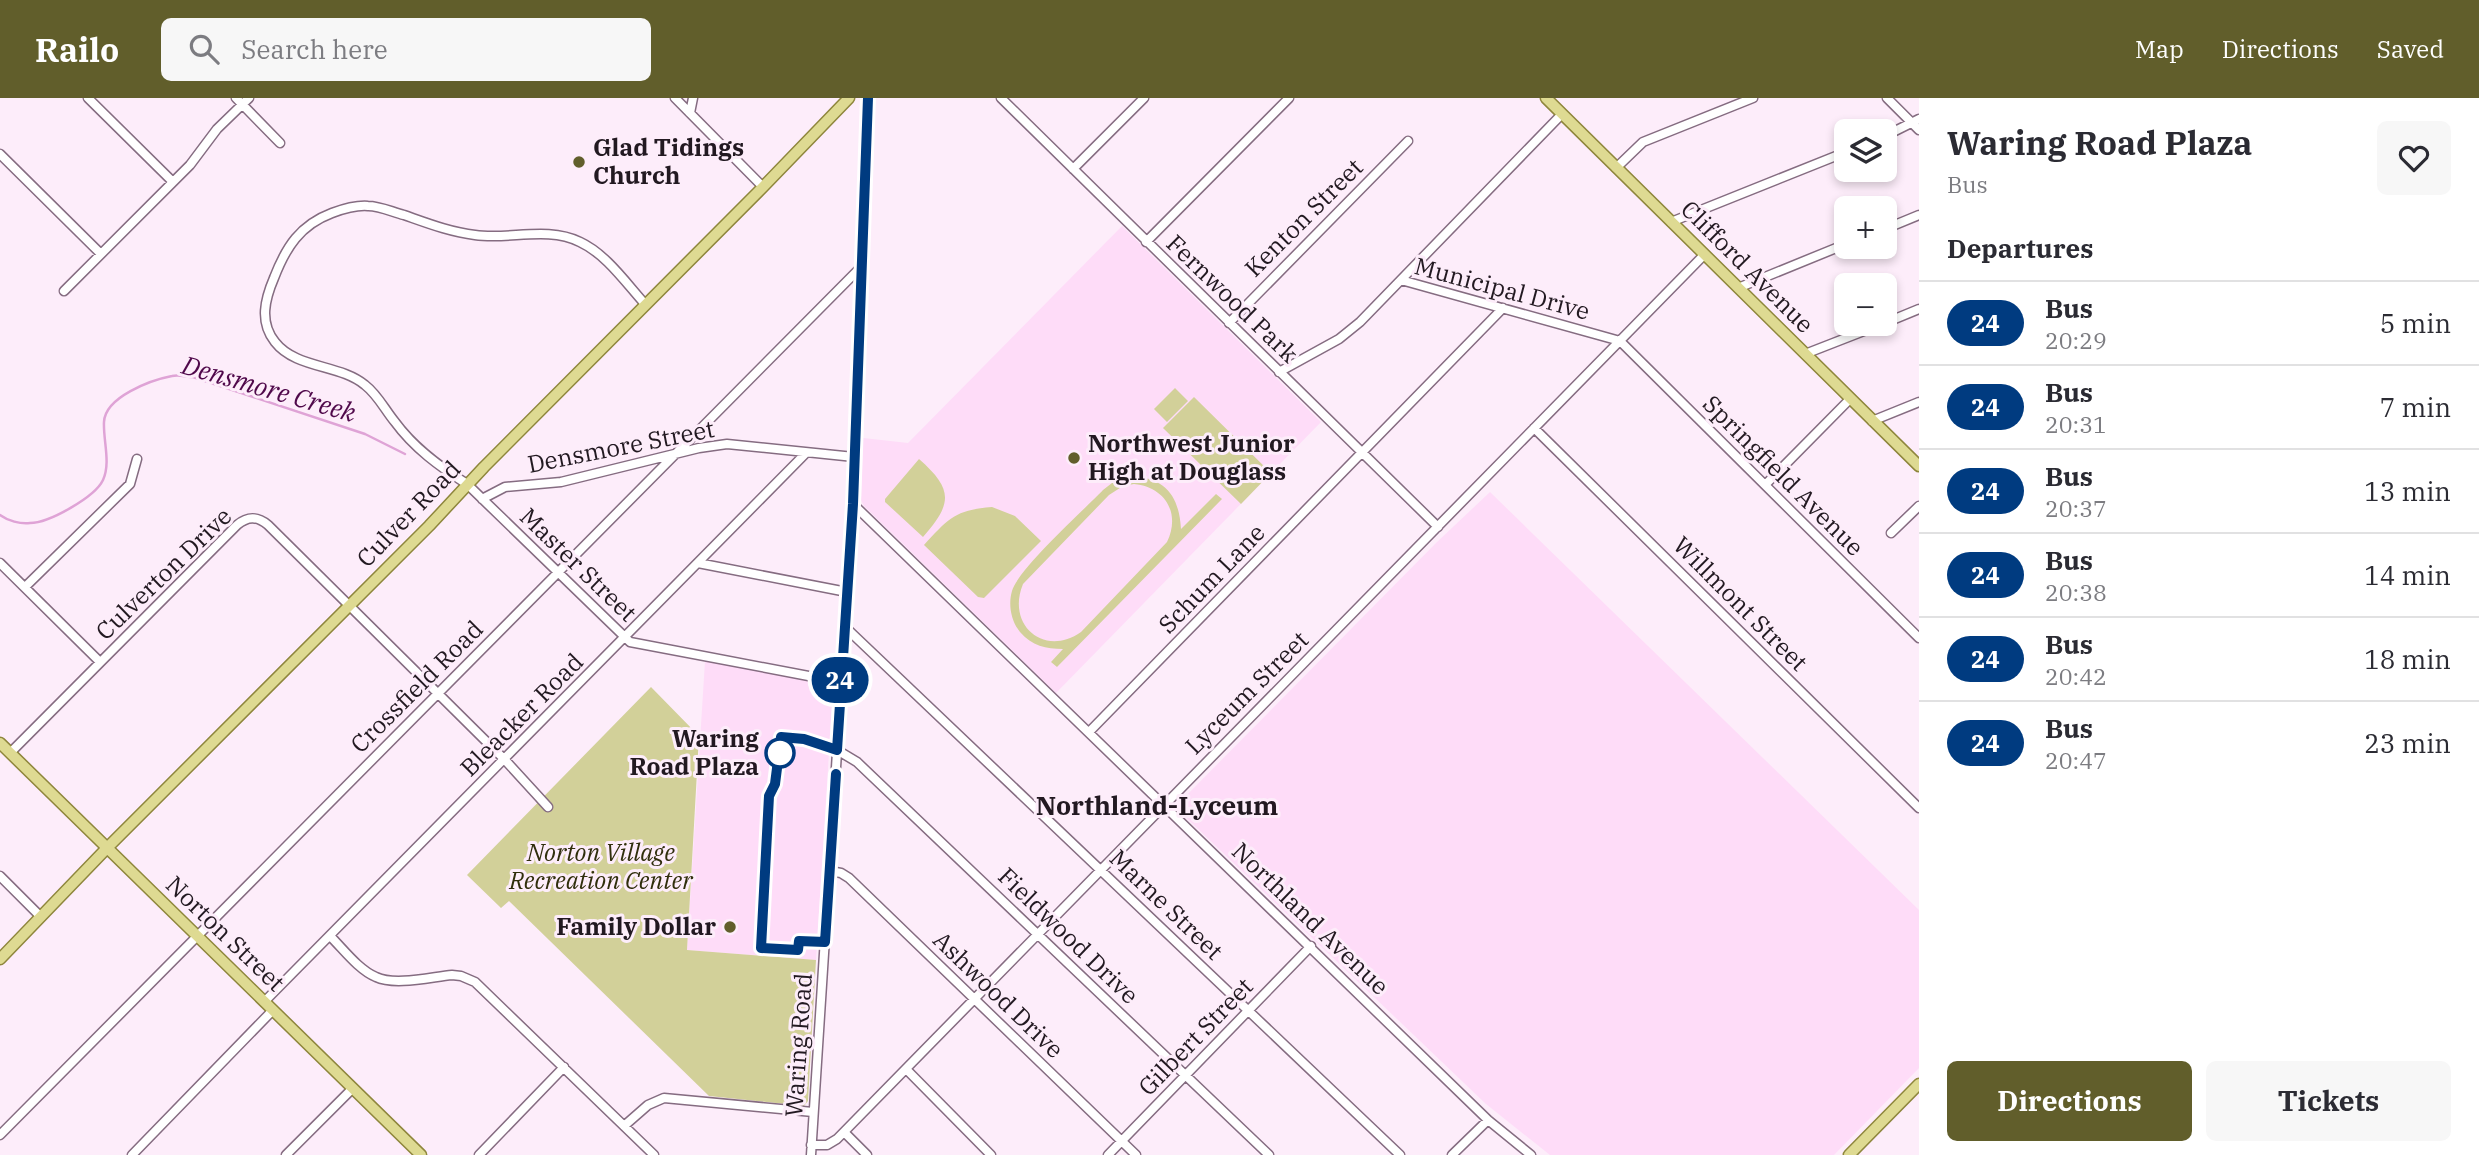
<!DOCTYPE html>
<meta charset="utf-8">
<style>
body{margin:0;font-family:"IBM Plex Serif",serif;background:#f7f7f7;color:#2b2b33;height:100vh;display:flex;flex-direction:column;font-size:26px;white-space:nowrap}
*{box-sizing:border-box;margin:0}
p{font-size:23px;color:#7c7c81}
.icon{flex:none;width:38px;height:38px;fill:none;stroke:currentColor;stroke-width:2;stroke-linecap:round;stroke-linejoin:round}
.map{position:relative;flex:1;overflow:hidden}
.details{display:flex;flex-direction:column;background:#fff;width:560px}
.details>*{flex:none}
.badge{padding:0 14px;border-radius:23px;font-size:24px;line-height:46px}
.tools{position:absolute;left:1834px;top:21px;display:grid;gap:14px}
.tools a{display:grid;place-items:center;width:63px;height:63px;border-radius:10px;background:#fff;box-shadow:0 4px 10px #0003;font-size:35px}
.map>.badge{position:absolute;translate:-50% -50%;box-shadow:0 0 0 4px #fff}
h2{padding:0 28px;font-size:26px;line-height:63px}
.round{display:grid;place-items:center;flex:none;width:74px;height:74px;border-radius:10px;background:#f7f7f7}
.overview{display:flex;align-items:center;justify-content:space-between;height:119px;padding:0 28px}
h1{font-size:33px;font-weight:800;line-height:52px}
.cta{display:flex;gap:14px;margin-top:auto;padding:14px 28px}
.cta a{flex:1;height:80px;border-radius:10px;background:#615e2b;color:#fff;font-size:28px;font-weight:800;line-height:80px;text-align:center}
.cta a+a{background:#f7f7f7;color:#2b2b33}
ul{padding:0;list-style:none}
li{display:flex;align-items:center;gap:21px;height:84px;padding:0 28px;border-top:2px solid #e1e1e2}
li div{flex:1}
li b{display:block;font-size:26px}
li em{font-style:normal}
li .badge{min-width:77px;font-weight:700;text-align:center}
header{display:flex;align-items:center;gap:42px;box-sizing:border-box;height:98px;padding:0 35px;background:#615e2b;color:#fff}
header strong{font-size:33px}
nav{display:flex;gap:38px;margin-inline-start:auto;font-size:24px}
.search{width:490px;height:63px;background:#f7f7f7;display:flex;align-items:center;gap:18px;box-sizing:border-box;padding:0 24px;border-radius:10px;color:#7c7c81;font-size:26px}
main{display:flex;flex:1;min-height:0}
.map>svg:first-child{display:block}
</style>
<header>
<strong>Railo</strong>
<div class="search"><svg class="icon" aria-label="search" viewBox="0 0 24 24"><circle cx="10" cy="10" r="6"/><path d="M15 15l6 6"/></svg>Search here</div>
<nav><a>Map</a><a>Directions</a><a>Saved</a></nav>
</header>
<main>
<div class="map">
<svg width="1919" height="1057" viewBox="0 0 1919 1057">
<rect width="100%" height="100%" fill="#fdedfa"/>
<path fill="#fedcf8" d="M1122 128 1321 324 1056 595 864 408 861 402 863 340 908 345Z
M1490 394 1919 812V970L1834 1057H1550L1486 1006 1175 709 1436 445Z
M705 563 828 586 833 591 816 862 687 852Z"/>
<path fill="#d2d099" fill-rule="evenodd" d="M1175 290 1188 303 1167 324 1154 311Z
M1194 299 1271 375 1241 406 1163 330Z
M919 361C953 391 953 405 923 439L885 404V401Z
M1131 378C1166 380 1179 398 1181 431L1216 396 1222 401 1057 569 1051 564 1063 551C1046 551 1032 548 1020 534 1011 523 1008 506 1012 493 1018 471 1084 412 1103 392L1112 385ZM1134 386C1165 389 1181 415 1167 444L1081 534C1044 560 1006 527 1023 486L1109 397 1123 388Z
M992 409 1015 418 1041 443 984 500 978 499 924 447C949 420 955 412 992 409Z
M651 589 699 638 687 852 816 862 808 1003 804 1008 709 998 509 803 501 810 467 777Z"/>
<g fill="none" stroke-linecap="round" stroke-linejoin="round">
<path stroke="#dfa3d6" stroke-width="2.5" d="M0 417C8 423 20 426 30 425 49 425 95 399 103 382 111 365 103 342 104 324 105 299 151 282 172 278 179 276 186 279 193 279L365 336 405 356"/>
<defs>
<path id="minor" d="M88 0 173 84
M236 0 280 45
M675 0 763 89
M1001 0 1438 429
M1887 0 1919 32
M690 15 693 0
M1885 38 1919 21
M0 56 101 156
M1616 70 1643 44 1753 0
M1073 71 1144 0
M1671 124 1846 54
M1885 131 1919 117
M1146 144 1289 0
M1401 182 1620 243 1919 540
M1738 190 1846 146
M64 193 190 67 217 31 249 0
M645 206C626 185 606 156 580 144 547 128 510 142 475 137 450 134 427 125 404 117 392 114 380 108 368 108 356 107 343 111 332 115 300 127 286 149 274 180 265 201 259 224 275 244 296 271 340 266 365 287 378 297 385 312 395 324 414 350 440 369 467 386L630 544 840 584
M1229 225 1408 43
M1885 225 1919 211
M1805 256 1882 226
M1279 274 1339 241 1360 224 1562 16
M1872 323 1919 304
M1534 330 1919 710
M1765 387 1850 301
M482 401 505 389 561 384 699 350 727 346 854 359
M853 406 1488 1022 1531 1057
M1891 435 1919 408
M0 465 100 564
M698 465 847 494
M25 489 130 386 137 361
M844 528 1400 1057
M1089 634 1503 210
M837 652 857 664 1269 1057
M10 655 237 427C248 418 257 418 268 427L505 662 548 709
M830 773 841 775 849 780 1136 1057
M0 778 41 819
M331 839C344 852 359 872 376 879 395 888 431 879 452 877L461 878 475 884 654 1057
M264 904 806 355
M906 971 991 1057
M624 1028 648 1007 664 1000 813 1014
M844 1034 867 1057
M0 1037 861 169
M811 1047H827L837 1041 1704 157
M132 1057 273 912
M286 1057 353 990
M479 1057 564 969
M811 1057 853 406 868 0
M1108 1057 1311 848
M1452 1057 1488 1022"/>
<path id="major" d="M1546 0 1919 368
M0 645 421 1057
M0 861 107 750 429 428 484 369 763 89 849 0
M1849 1057 1919 986"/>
</defs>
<use href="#minor" stroke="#856c81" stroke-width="11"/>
<use href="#major" stroke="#8e863c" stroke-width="13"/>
<use href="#minor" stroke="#fff" stroke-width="8"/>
<use href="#major" stroke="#deda92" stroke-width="10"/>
</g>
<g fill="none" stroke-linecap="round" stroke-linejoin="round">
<defs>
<path id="line" d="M836 676 825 844 799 843 798 852 761 850 769 698 775 686 781 639 804 641 837 652 853 406 868 0"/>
</defs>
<use href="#line" stroke="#fff" stroke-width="16"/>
<use href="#line" stroke="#003b80" stroke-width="10"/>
</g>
<g fill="#615e2b" stroke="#fdedfa" stroke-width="2.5">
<circle cx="579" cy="64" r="7"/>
<circle cx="1074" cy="360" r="7"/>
<circle cx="730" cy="829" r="7"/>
</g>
<circle fill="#fff" stroke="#003b80" stroke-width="3.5" cx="780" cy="655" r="14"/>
<g text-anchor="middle" stroke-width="6" stroke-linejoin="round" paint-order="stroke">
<g font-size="24" font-weight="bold" fill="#221921" stroke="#fdedfa" text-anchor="start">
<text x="593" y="58">Glad Tidings<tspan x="593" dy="28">Church</tspan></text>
<text x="1088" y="354">Northwest Junior<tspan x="1088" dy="28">High at Douglass</tspan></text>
<text x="716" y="837" text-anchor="end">Family Dollar</text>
</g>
<g font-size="24" fill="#221921" stroke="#fdedfa">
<text transform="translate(1304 120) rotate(-45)" y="8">Kenton Street</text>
<text transform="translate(1747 169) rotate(45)" y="8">Clifford Avenue</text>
<text transform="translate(1502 191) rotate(15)" y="8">Municipal Drive</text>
<text transform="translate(1232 201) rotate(44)" y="8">Fernwood Park</text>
<text transform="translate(621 349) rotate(-11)" y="8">Densmore Street</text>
<text transform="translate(1783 378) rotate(45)" y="8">Springfield Avenue</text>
<text transform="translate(409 416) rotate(-46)" y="8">Culver Road</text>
<text transform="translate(578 467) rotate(44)" y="8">Master Street</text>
<text transform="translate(164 476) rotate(-44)" y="8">Culverton Drive</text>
<text transform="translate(1212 481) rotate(-46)" y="8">Schum Lane</text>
<text transform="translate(1740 506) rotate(45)" y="8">Willmont Street</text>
<text transform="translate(417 589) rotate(-45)" y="8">Crossfield Road</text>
<text transform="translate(1247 595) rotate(-45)" y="8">Lyceum Street</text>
<text transform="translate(522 617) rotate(-45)" y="8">Bleacker Road</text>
<text transform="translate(1166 807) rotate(44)" y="8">Marne Street</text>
<text transform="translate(1310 821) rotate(44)" y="8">Northland Avenue</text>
<text transform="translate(225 836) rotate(44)" y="8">Norton Street</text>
<text transform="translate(1068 838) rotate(44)" y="8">Fieldwood Drive</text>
<text transform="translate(998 897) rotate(44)" y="8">Ashwood Drive</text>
<text transform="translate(1196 939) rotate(-46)" y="8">Gilbert Street</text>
<text transform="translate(799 947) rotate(-86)" y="8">Waring Road</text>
</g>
<g font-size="24" font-weight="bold" fill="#221921" stroke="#fdedfa" text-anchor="end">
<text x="759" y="649">Waring<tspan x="759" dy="28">Road Plaza</tspan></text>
</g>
<g font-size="24" font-style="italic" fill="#302e0c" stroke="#fdedfa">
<text x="601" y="763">Norton Village<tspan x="601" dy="28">Recreation Center</tspan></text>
</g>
<g font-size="26" font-style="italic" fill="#50094b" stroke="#fdedfa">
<text transform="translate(269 291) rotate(16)" y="9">Densmore Creek</text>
</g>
<g font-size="26" font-weight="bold" fill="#221921" stroke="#fdedfa">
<text x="1157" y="717">Northland-Lyceum</text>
</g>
</g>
</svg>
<div class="tools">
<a><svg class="icon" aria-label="layers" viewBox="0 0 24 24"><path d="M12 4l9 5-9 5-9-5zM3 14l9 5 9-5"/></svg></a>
<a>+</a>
<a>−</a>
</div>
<b class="badge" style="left:840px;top:582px;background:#003b80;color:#fff">24</b>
</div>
<section class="details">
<div class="overview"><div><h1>Waring Road Plaza</h1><p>Bus</p></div><a class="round"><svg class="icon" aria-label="heart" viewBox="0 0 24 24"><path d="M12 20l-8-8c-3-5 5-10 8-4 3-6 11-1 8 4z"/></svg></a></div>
<h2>Departures</h2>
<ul>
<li><span class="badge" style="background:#003b80;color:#fff">24</span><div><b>Bus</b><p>20:29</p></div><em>5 min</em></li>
<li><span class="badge" style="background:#003b80;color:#fff">24</span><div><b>Bus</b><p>20:31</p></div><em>7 min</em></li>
<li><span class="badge" style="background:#003b80;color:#fff">24</span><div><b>Bus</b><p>20:37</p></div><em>13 min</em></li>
<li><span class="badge" style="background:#003b80;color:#fff">24</span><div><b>Bus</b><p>20:38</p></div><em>14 min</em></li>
<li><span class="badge" style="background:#003b80;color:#fff">24</span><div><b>Bus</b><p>20:42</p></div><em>18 min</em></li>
<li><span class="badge" style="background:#003b80;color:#fff">24</span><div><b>Bus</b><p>20:47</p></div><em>23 min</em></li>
</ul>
<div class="cta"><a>Directions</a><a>Tickets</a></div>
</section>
</main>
